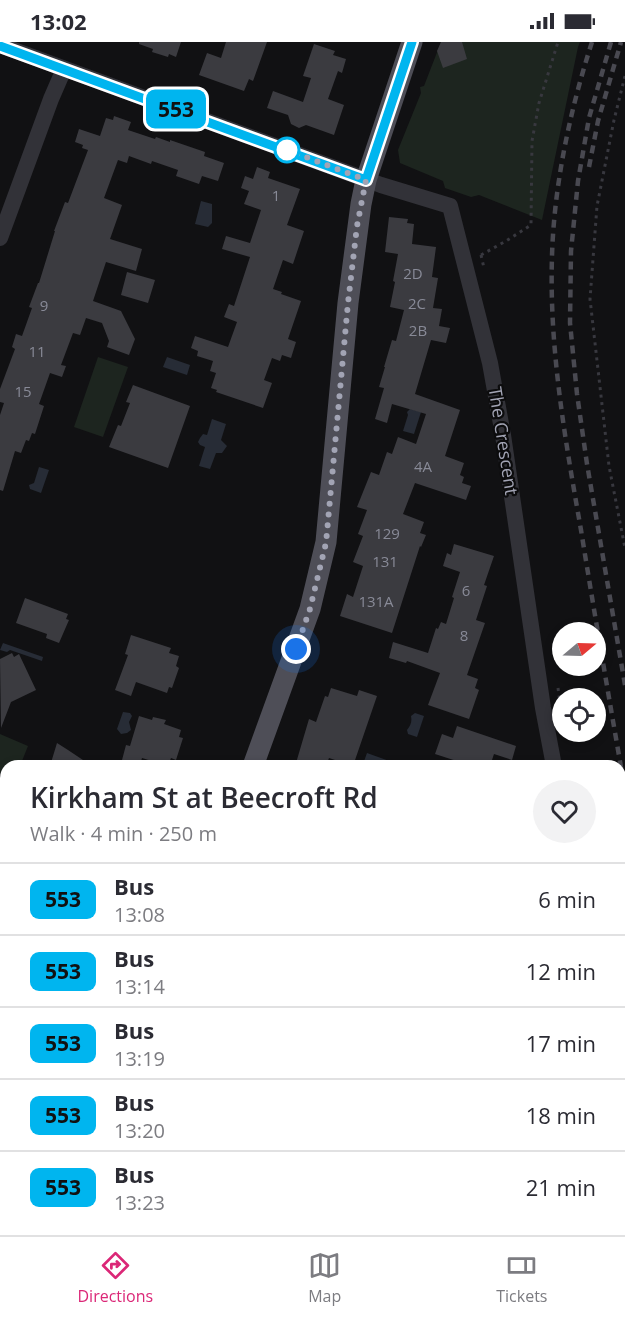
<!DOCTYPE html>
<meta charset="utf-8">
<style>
body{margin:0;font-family:"Open Sans",sans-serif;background:#f2f2f3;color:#2b2b33;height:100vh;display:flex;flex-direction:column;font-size:22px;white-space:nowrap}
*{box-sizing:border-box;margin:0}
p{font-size:20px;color:#7c7c81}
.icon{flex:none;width:33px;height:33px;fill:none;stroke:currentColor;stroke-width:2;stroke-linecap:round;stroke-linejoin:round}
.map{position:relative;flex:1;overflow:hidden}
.drawer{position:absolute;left:0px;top:718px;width:626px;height:476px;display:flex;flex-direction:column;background:#fff;border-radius:18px 18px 0 0;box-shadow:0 3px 9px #0003}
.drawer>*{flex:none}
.badge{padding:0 12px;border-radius:9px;font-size:21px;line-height:39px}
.needle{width:39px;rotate:71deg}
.buttons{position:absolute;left:552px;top:580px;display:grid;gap:12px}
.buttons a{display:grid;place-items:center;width:54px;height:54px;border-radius:50%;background:#fff;box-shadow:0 3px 9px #0003;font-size:30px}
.you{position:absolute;width:30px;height:30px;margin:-15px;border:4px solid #fff;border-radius:50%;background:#1a73e8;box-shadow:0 0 0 9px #1a73e833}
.map>.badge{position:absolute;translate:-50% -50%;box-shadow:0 0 0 3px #fff}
.round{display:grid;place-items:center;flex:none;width:63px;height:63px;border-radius:32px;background:#f2f2f3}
.summary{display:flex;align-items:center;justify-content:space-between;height:102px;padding:0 30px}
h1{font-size:28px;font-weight:600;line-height:45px}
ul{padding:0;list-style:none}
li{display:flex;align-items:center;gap:18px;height:72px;padding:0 30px;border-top:2px solid #e1e1e2}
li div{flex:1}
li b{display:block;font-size:22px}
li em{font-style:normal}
li .badge{min-width:66px;font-weight:700;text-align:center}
.status{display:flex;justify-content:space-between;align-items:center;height:42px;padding:0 30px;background:#fff;direction:ltr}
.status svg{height:16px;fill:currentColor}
.tabs{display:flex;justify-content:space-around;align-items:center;height:84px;border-top:2px solid #e1e1e2;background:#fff;font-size:16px;color:#7c7c81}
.tabs a{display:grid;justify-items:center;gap:3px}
.tabs .active{color:#db2777}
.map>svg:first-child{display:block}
</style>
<div class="status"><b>13:02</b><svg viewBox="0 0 49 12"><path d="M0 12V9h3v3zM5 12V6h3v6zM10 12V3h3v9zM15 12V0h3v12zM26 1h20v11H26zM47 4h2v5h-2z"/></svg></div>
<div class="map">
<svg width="625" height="1193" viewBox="0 0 625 1193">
<rect width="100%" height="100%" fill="#111113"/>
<path fill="#1e1d20" d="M0 841 6 843V1010L0 1008Z"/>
<path fill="#1d251f" d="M441 0H580L578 5 542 178 479 153 471 155 445 146 443 139 400 121 398 108 421 51 420 45 424 44Z
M98 315 128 325 103 395 74 385Z
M0 692 28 704 20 724H6V733L0 731Z"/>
<path fill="#272c36" d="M201 159 212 162V181L208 185 195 182Z
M167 315 190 323 187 333 163 325Z
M410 367 421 370 414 392 403 389 408 373 407 370Z
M212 377 226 382 221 398 227 404 222 411H216L210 427 199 424 205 405 200 403 198 400 200 396 203 392 207 393Z
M39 425 49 428 41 451 30 447 29 443 34 441Z
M3 601 43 615 42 619 10 608 7 610 0 608Z
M123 670 130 671 132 674 129 680 131 688 127 691 121 692 117 687Z
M415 671 424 674 417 695 408 692 407 688C411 683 412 680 411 674Z
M367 711 392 720 390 724H371L363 722Z"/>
<path fill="#3b3b40" d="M139 0H181L176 15 169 12 168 15 152 10 153 7 139 2Z
M226 0H267L253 39 249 37 244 49 199 33 207 11 221 16Z
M441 0H462L467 17 443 26 437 9Z
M314 2 335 9 333 13 346 17 342 31 338 29 328 57 344 63 334 93 306 83 299 86 291 82 288 73 267 66 273 49 303 60 311 36 303 34Z
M114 74 131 80 128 88 155 97 156 95 170 100V98L205 110 204 114 224 121 218 139 202 134 199 142 176 134 178 128 152 119 151 122 129 114 127 121 118 118 104 156 122 163 110 197 142 207 136 229 106 220 93 259 121 269 135 297 129 313 107 305 109 299 102 281 86 276 80 293 73 291 61 323 66 324 62 335 50 331 39 362 44 364 35 392 32 391 29 399 26 398 21 411 15 409 3 449 0 448V373L4 361 0 360V347L15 307 12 305 16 292 22 294 32 266 29 265 38 241H39L55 189H54L65 160 68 161 88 108 82 106 83 103 75 100 79 87 100 94 106 76 113 78Z
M257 125 270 130 268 136 300 147 287 183 304 189 293 222 283 218 273 247 282 250 281 252 301 259 288 297 296 300 291 316 282 313 280 319 272 316 264 338 272 341 263 366 216 350 217 348 211 346 216 331 210 329 213 319 197 314 198 309 191 306 195 294 228 305 237 280 224 275 229 262 234 264 250 215 222 207 226 194 250 201 261 168 244 162 249 149 241 146 245 134 253 137Z
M389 175 408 177 407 181 414 182 412 202 436 205 432 235 438 236 433 266 442 267 439 284 450 286 446 301 431 298 415 352 460 368 445 414 464 421 460 433 464 435 462 441 471 444 466 458 415 441 403 472 424 480 420 491 426 493 421 505 420 504 392 591 340 574 347 552 353 555 363 524 353 520 363 494 358 492 367 468 357 465 371 430 379 433 387 410 392 412 398 395 416 402 426 372 392 362 387 381 375 377 384 346 379 345 385 325H384L392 298 396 299 404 268 390 265 395 240 393 239 398 212 385 210Z
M127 230 155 238 148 261 121 253Z
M133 343 190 364 168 426 109 405 118 383 121 384 130 361 126 360Z
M454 502 494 514 484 543 487 544 476 578 485 581 467 633 478 637 475 646 479 648 469 677 428 663 440 631 407 619 406 621 389 616 393 600 428 611 436 586 438 587 441 580 446 582 454 556 452 555 460 530 443 524 447 511 451 513Z
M25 556 68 572 66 577 69 578 59 601 46 596 47 592 16 581Z
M131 593 171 606 169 611 179 614 176 624 179 626 172 646 169 645 167 651 136 640 131 654 115 648 128 613 125 612Z
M12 611 14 615 19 612 36 648 11 660 1 686 0 617Z
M331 646 357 654 359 648 377 654 353 724 329 716 326 724H299L300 722 296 721 309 677 316 680 325 654 328 655Z
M139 674 152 678 153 675 166 678 164 682 181 688 179 695 183 696 176 718 171 716 168 724 142 716 140 723 122 718 126 703 130 704Z
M457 684 516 704 512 718 494 712 490 724H472L435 712 442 692 453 696Z
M57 701 68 708 92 724H50Z"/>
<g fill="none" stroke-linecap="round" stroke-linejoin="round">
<path stroke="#38383f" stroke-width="3" stroke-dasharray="3 4.5" stroke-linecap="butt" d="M625 34 614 78 597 164 590 257 609 424 625 506
M481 213 484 226
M481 213 506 199 531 183 532 99 539 61 558 0
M558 646 562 675
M620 1011 625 1043"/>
<path stroke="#323238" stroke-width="16" d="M0 3 381 143 450 164 490 321 503 393 543 666 554 724
M0 196 51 57 64 27
M0 1029 6 1032
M620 1096 625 1129
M463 1188 478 1193"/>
<path stroke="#4e4e57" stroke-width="21" d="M253 724 310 567 326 500 348 261 361 162 366 138 412 0
M81 1193 83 1188"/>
<path stroke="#494951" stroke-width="4.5" stroke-dasharray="8 6" stroke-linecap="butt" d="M592 0C570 68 554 143 552 214 549 306 565 397 581 488 595 575 610 662 625 748
M611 0 589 76 578 139 571 209 570 281 577 352 587 422 625 643
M589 125 598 79 621 0"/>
</g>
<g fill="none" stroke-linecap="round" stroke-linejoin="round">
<defs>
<path id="line" d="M0 4 366 138 412 0"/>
</defs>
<use href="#line" stroke="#fff" stroke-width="14"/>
<use href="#line" stroke="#00b5ef" stroke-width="9"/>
<path stroke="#a2a4b4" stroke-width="6" stroke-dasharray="0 10.8" d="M287 108 282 106 366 138 357 184 348 261 326 501 310 567 296 607"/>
</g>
<circle fill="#fff" stroke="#00b5ef" stroke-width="3" cx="287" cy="108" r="12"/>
<g text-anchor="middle" stroke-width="4.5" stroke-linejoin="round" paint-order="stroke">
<g font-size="15" fill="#888a97">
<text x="276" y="159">1</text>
<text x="413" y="237">2D</text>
<text x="417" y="267">2C</text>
<text x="44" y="269">9</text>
<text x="418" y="294">2B</text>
<text x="37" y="315">11</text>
<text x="23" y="355">15</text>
<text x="423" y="430">4A</text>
<text x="387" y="497">129</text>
<text x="385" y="525">131</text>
<text x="466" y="554">6</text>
<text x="376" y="565">131A</text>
<text x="464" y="599">8</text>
</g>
<g font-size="18" fill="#a2a4b4" stroke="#0c0c0d">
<text transform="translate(503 399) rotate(81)" y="6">The Crescent</text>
</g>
</g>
</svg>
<div class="buttons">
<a><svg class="needle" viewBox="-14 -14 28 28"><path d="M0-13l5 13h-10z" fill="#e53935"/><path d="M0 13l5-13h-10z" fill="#7c7c81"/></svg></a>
<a><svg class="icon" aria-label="locate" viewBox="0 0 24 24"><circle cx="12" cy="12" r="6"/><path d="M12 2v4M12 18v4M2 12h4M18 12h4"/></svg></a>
</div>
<div class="you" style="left:296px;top:607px"></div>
<b class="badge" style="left:176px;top:67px;background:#00b5ef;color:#111">553</b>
<section class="drawer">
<div class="summary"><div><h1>Kirkham St at Beecroft Rd</h1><p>Walk · 4 min · 250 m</p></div><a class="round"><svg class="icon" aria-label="heart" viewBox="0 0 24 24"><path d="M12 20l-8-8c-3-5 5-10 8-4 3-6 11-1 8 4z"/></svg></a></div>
<ul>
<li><span class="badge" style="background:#00b5ef;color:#111">553</span><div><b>Bus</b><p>13:08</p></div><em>6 min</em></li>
<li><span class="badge" style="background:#00b5ef;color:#111">553</span><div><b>Bus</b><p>13:14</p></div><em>12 min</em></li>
<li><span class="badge" style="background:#00b5ef;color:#111">553</span><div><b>Bus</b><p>13:19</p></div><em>17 min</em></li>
<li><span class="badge" style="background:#00b5ef;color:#111">553</span><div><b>Bus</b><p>13:20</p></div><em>18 min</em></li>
<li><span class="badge" style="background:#00b5ef;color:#111">553</span><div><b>Bus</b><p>13:23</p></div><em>21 min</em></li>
</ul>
</section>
</div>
<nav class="tabs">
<a class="active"><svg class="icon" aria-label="directions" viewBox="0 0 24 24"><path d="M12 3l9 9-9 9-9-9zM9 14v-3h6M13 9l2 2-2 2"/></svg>Directions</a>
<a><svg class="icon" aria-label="map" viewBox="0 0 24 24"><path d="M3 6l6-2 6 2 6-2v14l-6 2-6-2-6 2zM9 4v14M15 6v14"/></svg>Map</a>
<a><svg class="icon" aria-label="tickets" viewBox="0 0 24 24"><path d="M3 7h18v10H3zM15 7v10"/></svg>Tickets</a>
</nav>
